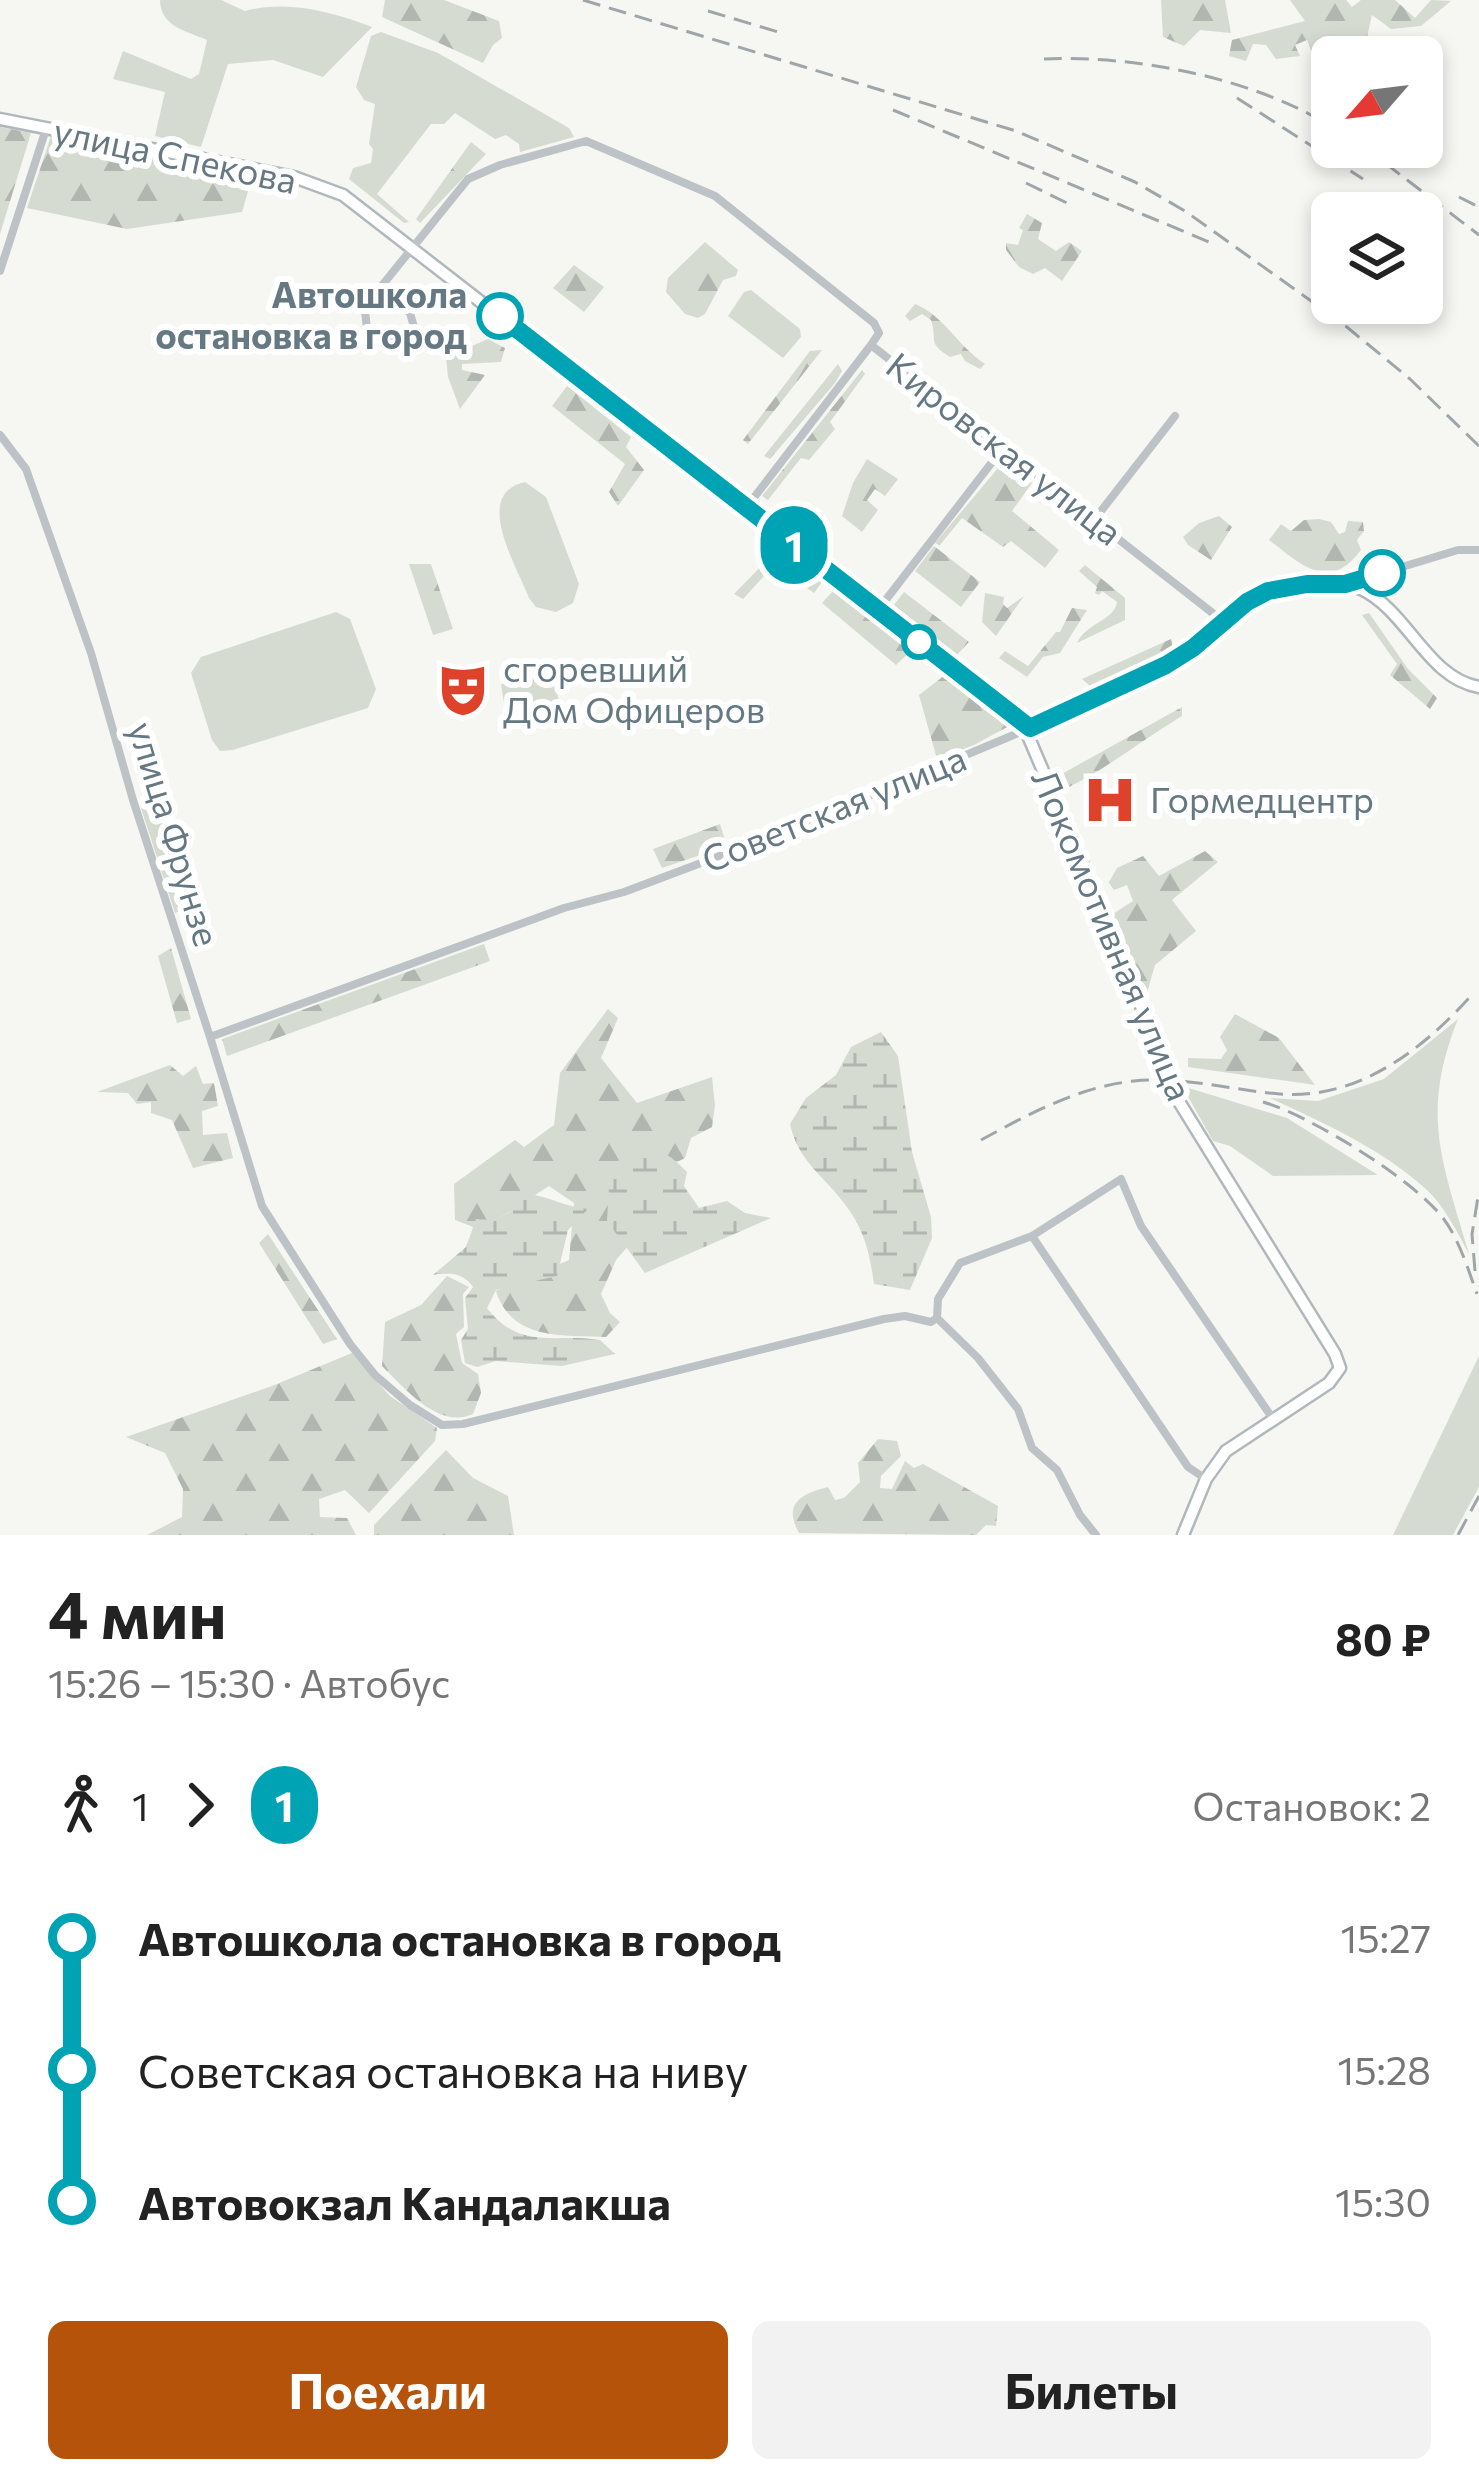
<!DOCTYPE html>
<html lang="ru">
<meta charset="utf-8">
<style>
body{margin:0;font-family:Commissioner,sans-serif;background:#f2f2f2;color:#222;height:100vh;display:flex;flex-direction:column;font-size:45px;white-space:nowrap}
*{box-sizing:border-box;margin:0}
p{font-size:39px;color:#767676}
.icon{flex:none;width:66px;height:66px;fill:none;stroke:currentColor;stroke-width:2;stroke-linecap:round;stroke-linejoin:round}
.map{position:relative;height:1535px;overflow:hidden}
.panel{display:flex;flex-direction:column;background:#fff;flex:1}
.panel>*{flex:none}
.badge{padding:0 24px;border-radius:39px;font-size:42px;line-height:78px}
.needle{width:78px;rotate:242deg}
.fabs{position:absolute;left:1311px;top:36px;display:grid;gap:24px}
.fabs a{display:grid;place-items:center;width:132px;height:132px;border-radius:18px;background:#fff;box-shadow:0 6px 18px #0003;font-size:60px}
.map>.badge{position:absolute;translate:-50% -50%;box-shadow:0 0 0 6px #fff}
.legs{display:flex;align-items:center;gap:18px;height:132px;padding:0 48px;font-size:39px}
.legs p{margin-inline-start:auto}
.headline{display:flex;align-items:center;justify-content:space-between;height:204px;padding:0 48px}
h1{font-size:66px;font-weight:700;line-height:90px}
.button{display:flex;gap:24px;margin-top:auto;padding:24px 48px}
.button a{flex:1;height:138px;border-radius:18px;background:#b45309;color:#fff;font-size:48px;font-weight:700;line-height:138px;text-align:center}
.button a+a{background:#f2f2f2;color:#222}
ul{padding:0 48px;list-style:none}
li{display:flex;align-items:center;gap:42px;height:132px;font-size:45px}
li i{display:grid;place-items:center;width:18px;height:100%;margin:0 15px;background:currentColor}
li i::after{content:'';width:30px;height:30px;margin:-15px;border:9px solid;border-radius:50%;background:#fff}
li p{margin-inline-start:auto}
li:first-child i{background:linear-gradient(#0000 50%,currentColor 0)}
li:last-child i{background:linear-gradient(currentColor 50%,#0000 0)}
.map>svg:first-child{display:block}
</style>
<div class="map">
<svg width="1479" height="1535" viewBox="0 0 1479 1535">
<defs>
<pattern id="forest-firs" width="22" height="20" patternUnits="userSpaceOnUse" patternTransform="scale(3)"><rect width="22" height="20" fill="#d6dbd2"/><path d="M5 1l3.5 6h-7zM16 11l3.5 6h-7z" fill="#b1b6b0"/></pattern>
<pattern id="wetland-marsh" width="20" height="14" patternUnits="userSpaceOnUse" patternTransform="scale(3)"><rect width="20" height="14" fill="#d6dbd2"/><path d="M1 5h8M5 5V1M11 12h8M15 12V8" fill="none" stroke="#b1b6b0"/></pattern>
</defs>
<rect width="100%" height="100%" fill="#f6f6f3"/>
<path fill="#d6dbd2" d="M160 0H221L245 11C286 0 331 11 372 27L323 77 273 60 228 64 201 147 155 136 165 92 113 79 123 51 191 79 199 74 207 40C186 31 160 26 160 0Z
M381 32 438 53 569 128 574 137 520 152 519 144 506 135 495 139 455 113 444 124H431L377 194 409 222 404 223 349 179 353 168 371 163 373 149 369 144 375 104 364 100 356 87 371 36Z
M751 290 800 329 801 337 783 358 728 316 744 292Z
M525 482 546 497 579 584 573 603 556 612 536 607 529 598C516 564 472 494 525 482Z
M336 612 350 619 376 689 368 708 233 750 220 751 212 740 191 673 201 657Z
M1458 1019C1420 1114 1442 1161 1469 1254 1457 1232 1445 1207 1427 1190 1382 1149 1324 1123 1270 1098L1318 1101 1384 1079Z
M1182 1086 1287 1118 1378 1175 1273 1176 1230 1146 1213 1141Z
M1479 1356V1487L1453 1535H1393Z"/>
<path fill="url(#forest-firs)" d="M385 0H444L499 21 502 38 493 45 483 63 382 17Z
M1161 0H1225L1231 33 1200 30 1184 46 1163 37Z
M1290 0H1346L1352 7 1361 0H1395L1415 18 1431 0 1451 1 1421 26 1391 29 1372 15 1365 46 1312 52 1307 40 1295 45 1300 56 1276 59 1266 45 1253 44 1246 61 1229 56 1232 40 1305 21Z
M0 127 31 133 0 234Z
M51 136 253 174 242 212 127 229 27 208Z
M471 142 486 154 420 223 416 219Z
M1027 214 1042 223 1038 239 1056 251 1069 242 1082 251 1062 281 1045 268 1033 274 1019 267 1006 250V243L1018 245 1023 230 1019 228Z
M705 242 738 270 736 276 723 280 705 314 698 318 685 314 666 292 668 278Z
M574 265 604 287 584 312 553 288Z
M915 304C943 315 957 345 985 364L980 369 965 361 961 354 950 357C926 342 938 341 931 320L922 314 910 321 905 316Z
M488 339 505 348 501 362 462 364V370L485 375 460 409 448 377 446 357Z
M822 350 748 444 743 440 810 351Z
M838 364 842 371 835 383 770 459 764 456Z
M862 370 865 374 830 422 835 429 809 460 801 458 768 500 762 496Z
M567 386 631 437 626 447 644 470 618 506 609 492 625 464 552 406Z
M867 459 898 479 885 496 875 489 867 500 878 510 862 532 842 516 853 483Z
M1004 461 1032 483 1012 511 1059 550 1045 568 1011 541 1003 547 962 518 940 545 935 543Z
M1219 516 1232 527 1211 560 1188 545 1183 537 1199 523Z
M1319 519 1331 522 1339 534 1345 532 1348 521 1363 522 1364 531 1357 540 1361 550C1329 593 1302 565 1269 540L1281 524 1291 531 1304 520Z
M934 546 980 582 961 607 915 571Z
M779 548 822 582 814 593 775 564 743 599 734 594Z
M409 564H431L453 629 433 635Z
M1085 565 1125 598V620L1077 643C1086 623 1115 620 1117 602L1102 591 1099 595 1095 593 1097 587 1079 571Z
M834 590 911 651 896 665 822 603Z
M904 592 969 642 955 657 894 605Z
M985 593 1004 597 1003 604 1007 608 1024 596 996 636 982 622Z
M1072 608 1087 610 1060 653 1043 657 1027 677 999 658 1005 651 1028 666 1056 632H1060Z
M1369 613 1408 669 1437 698 1430 709 1390 675 1397 664 1362 615Z
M1171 639 1174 653C1146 667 1119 673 1091 687L1082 679Z
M551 665 562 716 541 717 523 723 506 714 501 685 514 672Z
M945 675 1011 725 974 745 937 759 919 695Z
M1182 707V716C1142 740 1107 769 1065 789L1060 775Z
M145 802 154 824 163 822 178 867 169 872 180 911 175 913 140 805Z
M720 824 727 846 662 868 653 849Z
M1205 851 1218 862 1172 900 1196 931 1155 965 1146 996 1108 917 1133 901 1127 885 1114 890 1109 882 1117 868 1143 856 1159 876Z
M484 944 490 961 227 1056 222 1039Z
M171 948 191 1019 177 1023 158 956Z
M608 1009 618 1018 601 1058 637 1103 712 1077 715 1106 712 1127 691 1138 685 1158 665 1168 637 1236 616 1260 601 1294 610 1313 620 1322 606 1337C562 1335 512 1341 496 1291L569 1260 574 1203 549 1186 481 1230 455 1220 454 1184 515 1140 524 1147 554 1125 560 1073Z
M1235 1014 1279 1038 1315 1085 1188 1067V1058L1221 1059 1227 1050 1220 1037Z
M170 1065 183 1076 196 1066 203 1084 214 1083 218 1106 202 1111 203 1135 227 1133 233 1158 193 1168 172 1120 151 1113V1102L137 1104 128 1093 97 1092Z
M268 1234 337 1339 323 1344 259 1243Z
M447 1276 469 1287 463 1294 464 1327 456 1334 462 1363 478 1374 481 1393 473 1414C438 1430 405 1388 382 1366L385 1322 421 1305Z
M352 1353 390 1396 437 1428 435 1441 369 1513 345 1490 319 1499 320 1517 347 1518 356 1535H147L182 1517 183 1489 165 1453 126 1437 272 1386Z
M878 1439 897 1441 901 1456 881 1476 880 1488 892 1489 905 1461 914 1468 923 1464 998 1506 996 1526 986 1525 976 1535 799 1533C783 1504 800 1494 828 1487L835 1500 844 1498 860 1482 858 1463Z
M446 1450 473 1478 508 1496 514 1535H374V1525Z"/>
<path fill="url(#wetland-marsh)" d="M881 1032 898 1056 912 1152 931 1217 932 1238 910 1290 874 1284C870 1254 864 1228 844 1203 823 1175 798 1161 790 1124L806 1098 836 1075 851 1047Z
M634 1145C658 1147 671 1155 687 1172L684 1186 699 1208 727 1201 745 1213 771 1218 645 1273 607 1221 610 1169Z
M528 1194C549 1196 564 1207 588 1209L568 1230 557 1276 496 1290 487 1308C520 1351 553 1333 600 1340L615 1354 562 1366 496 1361 477 1367 465 1363 461 1340 468 1329 465 1298 473 1287C463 1273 450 1272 433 1275L466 1247 476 1219C503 1222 509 1213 528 1194Z"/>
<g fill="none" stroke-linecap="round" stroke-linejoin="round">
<defs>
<path id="secondary" d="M0 119 294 177 343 195 1030 728
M1030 728 1029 738 1092 886 1115 955 1144 1012 1178 1100 1335 1354 1340 1368 1329 1383 1226 1451 1206 1479 1183 1535
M1030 728C1074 707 1121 688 1164 666 1228 633 1242 583 1325 584 1337 584 1349 584 1361 589 1408 611 1427 678 1479 687"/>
</defs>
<use href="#secondary" stroke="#b1b8bb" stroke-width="15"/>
<path stroke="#bcc2c5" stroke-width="8" d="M0 271 46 129
M380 288 365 311 367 329 382 336 416 334 410 313 380 288 468 179 500 165 586 141 715 196 874 323 879 333 871 345 1224 622
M0 435 26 469 91 653 133 800 210 1037 564 908 624 892 783 832 1030 728
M746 508 871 345
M1094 520 1175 416
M1346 584 1458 550H1479
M878 610 1003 448
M210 1037 262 1206 350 1344 375 1375 410 1405 442 1425 463 1424 884 1319 905 1316 931 1322 937 1318 938 1299 960 1263 1032 1236 1121 1179 1141 1226 1273 1419
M1032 1236 1188 1467 1206 1479
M937 1318 978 1358 1018 1409 1032 1448 1057 1470 1080 1515 1096 1535"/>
<use href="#secondary" stroke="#fff" stroke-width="10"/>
<path stroke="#9ea6aa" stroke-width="3" stroke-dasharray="18 9" stroke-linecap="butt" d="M583 0 1016 131 1135 182 1185 211 1342 323 1410 379 1479 446
M708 11 785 34
M1044 59C1136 55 1254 78 1332 127
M1237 98 1363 179
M893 110 1209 242
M1364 147 1479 235
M1026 183 1069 204
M1459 197 1479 207
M1263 1102C1309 1115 1413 1179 1443 1218 1459 1239 1468 1269 1477 1294
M981 1140C1029 1114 1078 1087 1134 1081 1182 1076 1231 1090 1280 1094 1356 1100 1420 1052 1469 998
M1475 1271 1472 1234 1479 1191
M1458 1535 1479 1496"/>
</g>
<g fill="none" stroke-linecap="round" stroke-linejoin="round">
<defs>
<path id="line-1" d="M500 316 1030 728 1166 665 1193 648 1247 602 1268 591 1307 584H1345L1382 573"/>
</defs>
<use href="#line-1" stroke="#fff" stroke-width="27"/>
<use href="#line-1" stroke="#00a3b4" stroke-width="18"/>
</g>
<defs>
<symbol id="theatre-bare" viewBox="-9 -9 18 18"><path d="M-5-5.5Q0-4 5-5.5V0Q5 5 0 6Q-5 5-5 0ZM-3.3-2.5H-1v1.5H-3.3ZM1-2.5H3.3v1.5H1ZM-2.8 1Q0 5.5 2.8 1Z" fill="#de422b" stroke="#fff" stroke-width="2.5" paint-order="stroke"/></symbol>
<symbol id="hospital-bare" viewBox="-9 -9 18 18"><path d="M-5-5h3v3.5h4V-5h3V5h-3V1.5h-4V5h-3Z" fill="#de422b" stroke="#fff" stroke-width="2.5" paint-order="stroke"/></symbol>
</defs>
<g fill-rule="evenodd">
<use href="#theatre-bare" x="425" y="652" width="76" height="76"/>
<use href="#hospital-bare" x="1072" y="762" width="76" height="76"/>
</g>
<g fill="#fff" stroke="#00a3b4" stroke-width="6">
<circle cx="500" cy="316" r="21"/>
<circle cx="1382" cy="573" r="21"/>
<circle cx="919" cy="642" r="15"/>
</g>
<g text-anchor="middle" stroke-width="12" stroke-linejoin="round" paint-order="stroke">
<g font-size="36" fill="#667983" stroke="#fff">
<text transform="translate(175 156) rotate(12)" y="13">улица Спекова</text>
<text transform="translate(1004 449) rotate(38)" y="13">Кировская улица</text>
<text transform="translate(834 809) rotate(-22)" y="13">Советская улица</text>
<text transform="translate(174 834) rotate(73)" y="13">улица Фрунзе</text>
<text transform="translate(1112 935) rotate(67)" y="13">Локомотивная улица</text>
</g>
<g font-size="36" font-weight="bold" fill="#667983" stroke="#fff" text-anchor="end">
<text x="467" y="308">Автошкола<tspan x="467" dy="41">остановка в город</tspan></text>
</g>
<g font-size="36" fill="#667983" stroke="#fff" text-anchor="start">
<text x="503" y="682">сгоревший<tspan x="503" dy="41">Дом Офицеров</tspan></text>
<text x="1150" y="813">Гормедцентр</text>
</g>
</g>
</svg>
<div class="fabs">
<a><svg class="needle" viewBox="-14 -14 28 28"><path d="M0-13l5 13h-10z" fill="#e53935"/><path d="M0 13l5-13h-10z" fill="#767676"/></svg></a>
<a><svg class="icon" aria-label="layers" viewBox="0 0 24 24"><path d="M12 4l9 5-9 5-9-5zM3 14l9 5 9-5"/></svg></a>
</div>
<b class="badge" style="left:794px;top:545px;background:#00a3b4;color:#fff">1</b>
</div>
<section class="panel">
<div class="headline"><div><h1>4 мин</h1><p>15:26 – 15:30 · Автобус</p></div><b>80 ₽</b></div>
<div class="legs"><svg class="icon" aria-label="walk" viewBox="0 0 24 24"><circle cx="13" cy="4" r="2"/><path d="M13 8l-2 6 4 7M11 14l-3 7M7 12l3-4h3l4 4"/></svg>1<svg class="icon" aria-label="forward" viewBox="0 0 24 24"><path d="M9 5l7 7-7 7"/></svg><b class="badge" style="background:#00a3b4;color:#fff">1</b><p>Остановок: 2</p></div>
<ul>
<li><i style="color:#00a3b4"></i><b>Автошкола остановка в город</b><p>15:27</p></li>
<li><i style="color:#00a3b4"></i><span>Советская остановка на ниву</span><p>15:28</p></li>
<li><i style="color:#00a3b4"></i><b>Автовокзал Кандалакша</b><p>15:30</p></li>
</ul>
<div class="button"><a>Поехали</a><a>Билеты</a></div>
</section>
